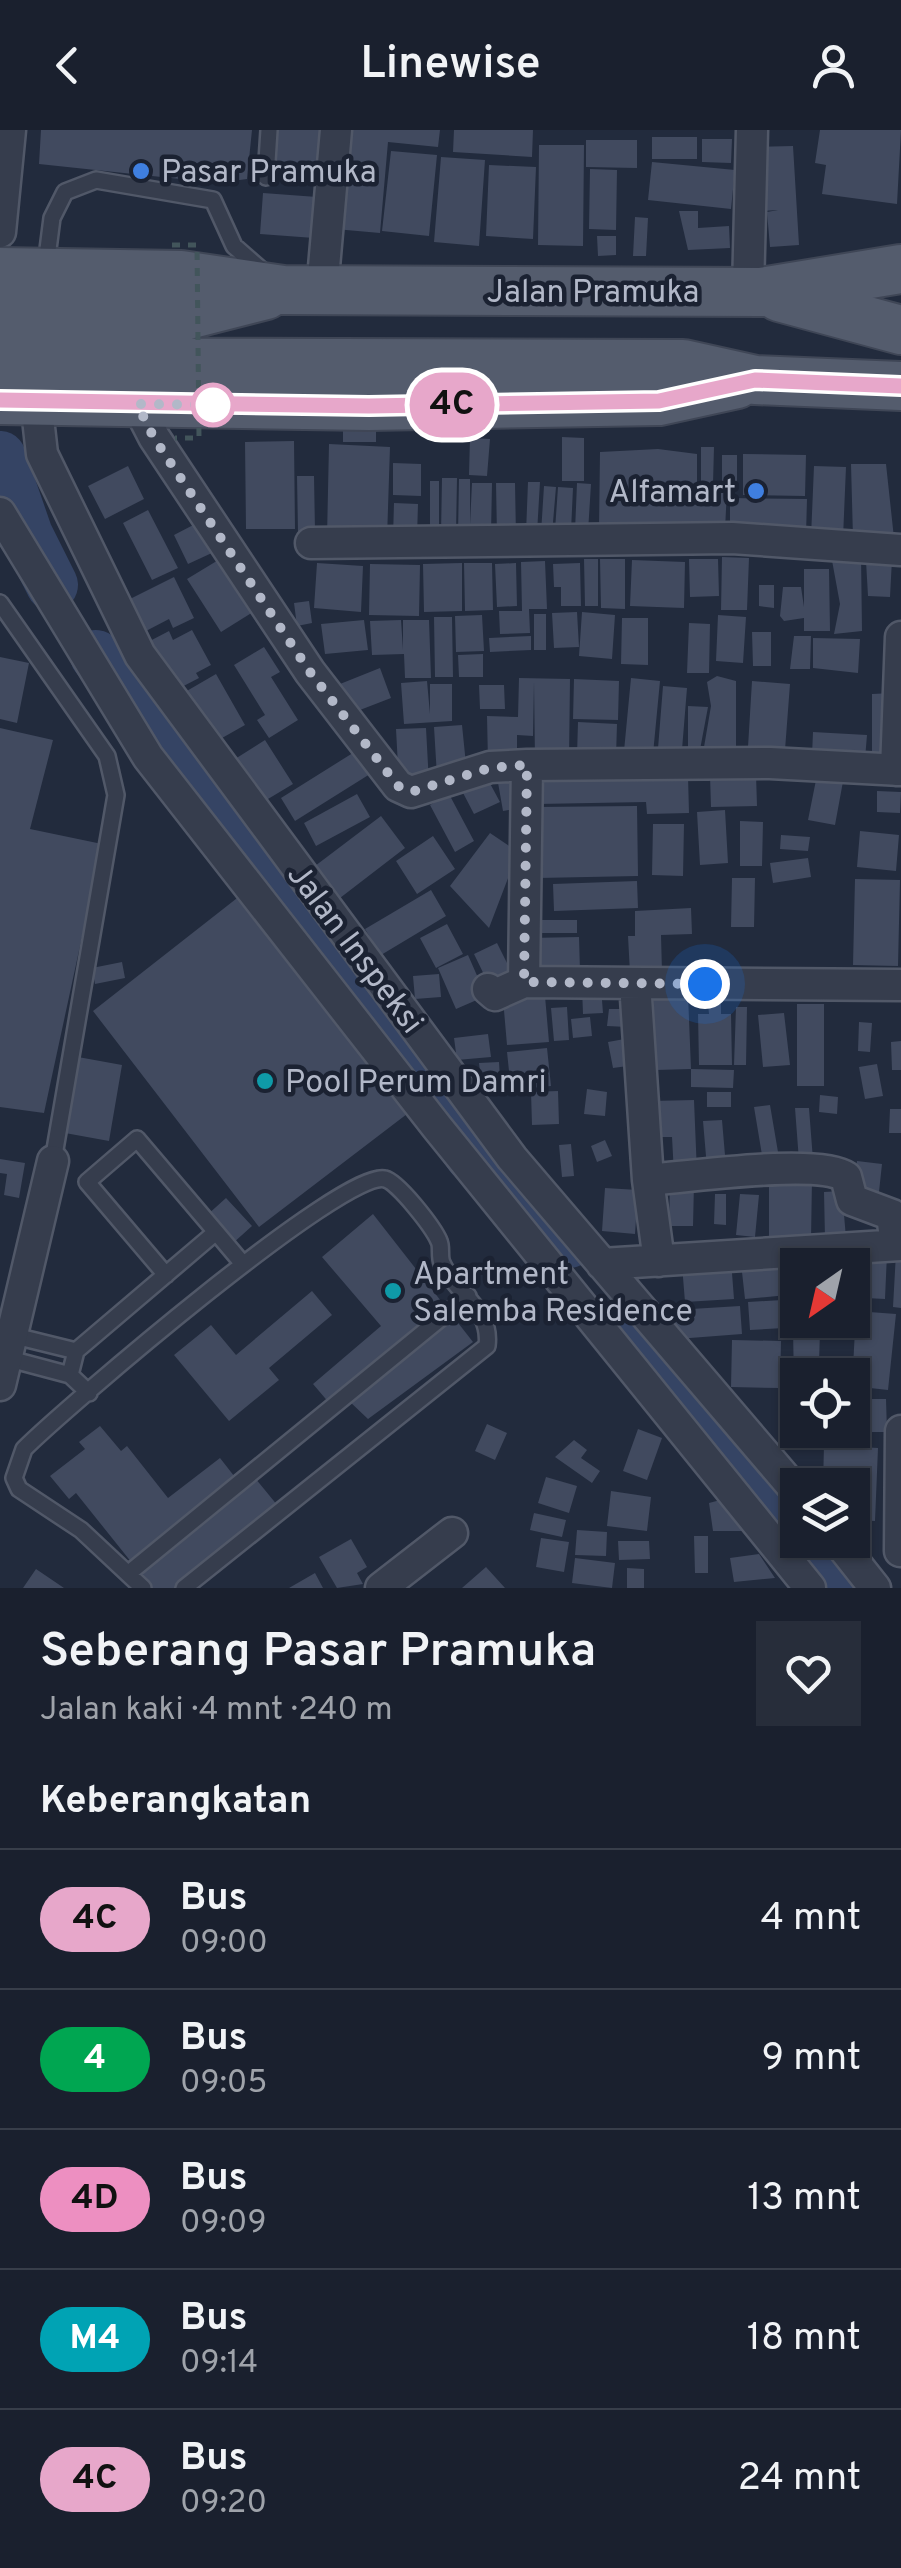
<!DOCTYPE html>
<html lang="id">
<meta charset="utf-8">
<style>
body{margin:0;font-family:Overpass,sans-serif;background:#272d3a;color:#f1f3f6;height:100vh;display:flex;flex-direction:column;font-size:38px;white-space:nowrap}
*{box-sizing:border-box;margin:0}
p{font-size:32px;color:#9fa3aa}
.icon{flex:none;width:55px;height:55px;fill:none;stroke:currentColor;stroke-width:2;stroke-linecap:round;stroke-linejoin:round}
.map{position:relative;height:1458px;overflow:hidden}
.panel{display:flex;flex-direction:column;background:#1a202e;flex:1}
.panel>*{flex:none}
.badge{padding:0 20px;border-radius:32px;font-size:35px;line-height:65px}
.needle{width:65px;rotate:214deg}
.tools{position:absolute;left:780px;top:1118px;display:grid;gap:20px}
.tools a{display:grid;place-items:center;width:90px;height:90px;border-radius:0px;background:#1a202e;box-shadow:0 2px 8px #0004,0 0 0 2px #383e4a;font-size:50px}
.you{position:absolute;width:50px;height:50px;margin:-25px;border:8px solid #fff;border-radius:50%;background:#1a73e8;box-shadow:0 0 0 15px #1a73e833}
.map>.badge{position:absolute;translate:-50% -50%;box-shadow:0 0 0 5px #fff}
h2{padding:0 40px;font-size:38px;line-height:90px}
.round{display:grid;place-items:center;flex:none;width:105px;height:105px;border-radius:0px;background:#272d3a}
.overview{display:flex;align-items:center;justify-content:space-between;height:170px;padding:0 40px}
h1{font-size:48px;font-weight:600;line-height:75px}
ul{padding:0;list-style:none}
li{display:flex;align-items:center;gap:30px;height:140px;padding:0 40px;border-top:2px solid #383e4a}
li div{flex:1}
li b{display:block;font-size:38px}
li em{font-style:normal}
li .badge{min-width:110px;font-weight:700;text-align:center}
header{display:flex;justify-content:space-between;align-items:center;height:130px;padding:0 40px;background:#1a202e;font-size:45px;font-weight:600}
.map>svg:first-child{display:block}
</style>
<header><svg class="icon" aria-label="back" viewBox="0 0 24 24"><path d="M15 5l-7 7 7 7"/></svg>Linewise<svg class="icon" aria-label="person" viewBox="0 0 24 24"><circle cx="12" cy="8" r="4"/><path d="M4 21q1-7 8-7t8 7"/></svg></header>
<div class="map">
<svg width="901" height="1458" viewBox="0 0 901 1458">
<rect width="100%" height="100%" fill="#222b3d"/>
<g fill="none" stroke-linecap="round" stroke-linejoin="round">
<path stroke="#354464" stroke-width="52" d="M0 327 27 405 52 455
M96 526 291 773 471 1026 534 1071 569 1112
M631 1188 798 1399
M806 1410 842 1458"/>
</g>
<path fill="#414a5f" d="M41 0H252L247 49 218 53 39 34Z
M278 0H334L331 37 275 32Z
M337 0H440L438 17 388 12 380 103 335 99Z
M454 0H533L532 27 453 22Z
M820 0H901L897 74 822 64 826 35 815 33Z
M652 7H697V29H652Z
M702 9H732L731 33 702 32Z
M586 10H637V38L586 37Z
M539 15H584L583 116 538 115Z
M793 16 799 115 770 117 767 82 778 80 760 81 757 17Z
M391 21 437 25 429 106 382 101Z
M441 27 485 30 479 116 434 112Z
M652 32 735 40 731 79 648 70Z
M489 35 536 37 533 109 486 106Z
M590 39 617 40 616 100 589 99Z
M263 63 317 67 314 108 260 104Z
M679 81H698V98L729 96 730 118 688 120Z
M635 87 648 88 646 126H633Z
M597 106H616V125L598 126Z
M343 282 376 283V312H343Z
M562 307 584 308V351H562Z
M470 308 490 309 487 346 469 345Z
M294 311 295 399H246L245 312Z
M329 314 390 317 387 409 327 407Z
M701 317H714L713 354H701Z
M658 319 697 324V357L727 359 725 400 599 399 600 322Z
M743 324 806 325 805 366 743 365Z
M722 325H737V355H722Z
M393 333 421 334V366L393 365Z
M851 334H886L894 408H853Z
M128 336 144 369 105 389 88 356Z
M814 336 846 337 843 408 811 407Z
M297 346H314L315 401 298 402Z
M442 348H457L456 404H441Z
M459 349H470V395L472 353H492L491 404H458Z
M430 351H439V404H430Z
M528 352H540L537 403H526Z
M496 353H515L516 406H497Z
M577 353 591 354 588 402 575 401Z
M544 356 556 357 552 404 541 403Z
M558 357 573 358 571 401 555 400Z
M730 368 807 369 806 405 730 404Z
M394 373 418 374 417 407H393Z
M148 380 178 438 152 450 123 393Z
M199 392 214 422 188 434 174 405Z
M861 424 862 501 834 504 840 474 831 425Z
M722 427 749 428 747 480H721Z
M220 429 253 482 221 502 187 449Z
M584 429H598V476H585Z
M600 429H625V479L601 478Z
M689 429H718L719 466 690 467Z
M892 429 890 467 868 466 866 431Z
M632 430 685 432 684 478 630 476Z
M545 431 547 479H529L530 503 500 504 499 481H522L521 432Z
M317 433 363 436 361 482 314 478Z
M462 433V481L424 482 423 434Z
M464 433H492L493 480 465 481Z
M516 433 517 476 497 477 495 434Z
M580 433 581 476H561V457H554L553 434Z
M370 434 420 435 419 486 369 485Z
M804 439H829L830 501H804V488L784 491 780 486 783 457H801L804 477Z
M174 447 194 488 173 498 169 489 146 501 130 469Z
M759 455H774V478L759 476Z
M309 471 312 493 297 496 294 473Z
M577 482 579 517 554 518 552 483Z
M582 482 615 485 612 529 579 526Z
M534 484H546V520H534Z
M482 485 484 521 456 522 455 486Z
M718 485 746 487 743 533 716 531Z
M434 487H452L453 547H435Z
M622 488H648V535L621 534Z
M364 490 368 520 325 524 321 494Z
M401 490 403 520V490H429L431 548H405L404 524 372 525 370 491Z
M689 493 710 494 709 543H687Z
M192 500 211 535 196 543 199 548 172 562 146 513 169 501 173 510Z
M752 502H771V536H753Z
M531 506V520L490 522 489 508Z
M794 506H811L810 539H790Z
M813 508 860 509 858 543 813 538Z
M264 517 280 542 271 547 298 590 269 608 257 590 265 585 234 535Z
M483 524V547H459L458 525Z
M0 527 29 533 17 593 0 589Z
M380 538 391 568 347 585 335 556Z
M216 544 245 595 215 612 185 562Z
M717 546 736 551V620L704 617 711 576 707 552Z
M519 548 570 549 569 631H535L534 552 533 606 517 605V632H488L487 586 518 587Z
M631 548 660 551 653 624 624 621Z
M574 549 619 551 618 590 573 589Z
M427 551 430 584V554H452V591L404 594 401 553Z
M752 551 790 554 785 620 748 617Z
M479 555H504L505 579H480Z
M663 556 687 558 681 632 657 631Z
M893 563V627H872V564Z
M688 576 708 577 699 625 688 624Z
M578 592 617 594 616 627 577 625Z
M462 595 467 644 437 646 434 597Z
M0 598 53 610 30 699 102 714 44 983 0 977Z
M426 598 429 653 399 655 396 599Z
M813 602 867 605 865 629 812 625Z
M265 610 293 654 263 672 235 629Z
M364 616 378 639 295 691 281 668Z
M818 640 844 646 835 695 808 690Z
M513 644 519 678 503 681 497 647Z
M756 644 757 676 711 677 710 645Z
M486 646 500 672 474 684 461 659Z
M688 646 689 683 647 684 646 672 538 674 537 649Z
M877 661 901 662 900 683 877 682Z
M357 664 370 687 316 716 304 693Z
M449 664 474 711 455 722 430 675Z
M637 676 638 746 538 748 537 677Z
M725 680 728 733 700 735 697 682Z
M381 686 405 718 340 768 315 736Z
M740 691 763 692 762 736H740Z
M653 694H684L683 746 652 745Z
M860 701 899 705 896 741 857 737Z
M490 703 518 722 489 798 450 756Z
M781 705 810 707 808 721 780 719Z
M433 706 455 739 417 764 396 731Z
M808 728 811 747 773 753 770 733Z
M732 748H755L754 797H731Z
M855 749 900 750 898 836 853 835Z
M637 751 638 778 554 781 553 754Z
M431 760 446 786 381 825 365 799Z
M241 765 407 984 259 1097 93 881Z
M691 778 692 804 661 805 662 842 630 843 628 806H635V781Z
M536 790H577V803H537Z
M447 794 463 824 436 838 420 808Z
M579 807 580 841 530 842 529 808Z
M497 813 514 847 491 859 474 824Z
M468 825 486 866 456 879 438 838Z
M122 832 125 848 95 854 92 838Z
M439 844 441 867 415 869 413 846Z
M601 857 603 883 583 884 582 858Z
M688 864 691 939 734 940 733 958 691 957V939L656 940 653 865Z
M545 866 549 912 507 915 503 869Z
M708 874H721V884H731L732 935H699L698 884H709Z
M797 874H824V956H797Z
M567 877 569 910 554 911 551 878Z
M736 877H747L746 935H734Z
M609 879H628L627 897 607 896Z
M784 883 790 935 763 937 758 885Z
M590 887 592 906 573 908 571 889Z
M859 892 872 893 870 922 858 921Z
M488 904 491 927 457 930 454 908Z
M630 908 635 935 613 938 608 912Z
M901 911V940H892L891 912Z
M547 918 551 956 511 960 507 922Z
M78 927 122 935 109 1011 65 1003Z
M499 932 500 949 481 951 479 933Z
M877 934 883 966 865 969 859 937Z
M587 959 607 962 605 986 584 984Z
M558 961 559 994 532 995 531 962Z
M707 962H731V977H707Z
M820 965 838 967 837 984 819 982Z
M694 970 697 1043 674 1044 672 1007H653L652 971Z
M770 975 778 1022 762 1025 754 977Z
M795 978H809L813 1030 799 1031Z
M890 979H901V1003H889Z
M722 990 726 1037 707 1038 703 991Z
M605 1010 612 1026 597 1032 591 1016Z
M571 1014 574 1046 562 1047 559 1015Z
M0 1029 25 1033 19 1068 4 1065 7 1044 0 1043Z
M857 1031 882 1034 878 1071 853 1068Z
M769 1048 812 1049 811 1110H769Z
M670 1053 694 1054 693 1096H669Z
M605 1058 638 1060 635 1104 602 1101Z
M842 1061 846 1108 825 1109 824 1062Z
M715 1064H726V1095L714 1094Z
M740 1064 759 1065 755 1107 736 1105Z
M226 1068 252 1096 232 1114 206 1086Z
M373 1084 473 1212 368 1289 348 1270 336 1281 313 1254 381 1196 322 1127Z
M868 1123 887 1124 885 1169 866 1168Z
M896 1123 901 1124V1178L893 1177Z
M794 1128 798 1164 745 1169 741 1133Z
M731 1130 734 1169 685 1172 682 1135Z
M312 1161 332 1185 269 1238 279 1250 229 1291 174 1225 211 1195 236 1225Z
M798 1169V1190H819V1196L750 1200 748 1172Z
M740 1176 742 1204 677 1209 675 1180Z
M856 1181 896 1184 888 1260 852 1256Z
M793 1200 820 1202 819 1233 838 1234V1245H798L794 1252Z
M732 1210 781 1211 780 1258 731 1257Z
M852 1269H886L887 1302H852Z
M487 1294 507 1303 495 1330 475 1321Z
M100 1296 121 1321 127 1316 168 1368 220 1328 238 1351 250 1342 278 1376 174 1458H152L76 1363 69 1369 50 1346 85 1319 79 1312Z
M638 1299 662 1308 647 1350 623 1341Z
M574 1310 587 1320 581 1328 600 1341 592 1353 555 1327Z
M824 1315 878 1318 875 1391 852 1390V1355H823Z
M546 1347 577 1356 569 1383 538 1373Z
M611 1361 651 1367 647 1401 607 1396Z
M724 1369 745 1401H713L709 1373Z
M534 1383 566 1390 562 1407 530 1400Z
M577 1400 607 1402 606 1426 575 1425Z
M694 1406H708V1443H695Z
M541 1408 569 1412 564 1442 536 1437Z
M351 1409 367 1437 357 1443 363 1454 337 1458 319 1427Z
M618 1411H649L650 1429 619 1430Z
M759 1424 775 1448 734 1452 730 1428Z
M575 1428 615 1433 612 1458 572 1453Z
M486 1437 505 1458H462Z
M627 1438 644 1439V1458H627Z
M36 1439 64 1458H23Z
M315 1443 323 1458H289Z"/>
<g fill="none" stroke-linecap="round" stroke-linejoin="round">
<defs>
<path id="service" d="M266 47 269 0
M46 135 52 88 65 62 96 50 213 70 234 116 266 144
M0 473 107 626 116 665 53 1031
M166 1145 87 1052 137 1009 216 1102
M11 1205 76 1221
M6 1228 70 1245
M89 1263 70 1245 76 1221 216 1102 243 1134
M129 1443 468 1166
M143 1458 81 1400 19 1359 14 1348 24 1319C64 1279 346 1037 385 1049 398 1052 433 1097 439 1111 442 1117 439 1126 442 1133 456 1165 492 1178 487 1216L184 1458"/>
<path id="minor" d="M0 102 10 0
M322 160 336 0
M748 161 752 0
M36 271 42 324 140 525 512 1028 798 1363
M137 274 154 307 310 542 398 656 411 662 490 637 527 635
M0 383 148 627 437 997 810 1458
M311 413 732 408 901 420
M896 640 901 507
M524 852 527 635 770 633 901 640
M635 853 648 1050 659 1131
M488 859 495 865 524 852 901 855
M648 1050C687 1047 819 1028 846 1047L852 1070 892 1085 896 1115
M602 1134 901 1115
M0 1255 53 1031
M837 1410 875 1458
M900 1421 901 1301
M381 1458 452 1403"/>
<path id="primary" d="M0 142 181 145 283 160 761 162 901 139
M779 167 901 200
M0 189H172L266 165
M0 232 683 234 755 250 901 256
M0 270 369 276 659 271 737 254"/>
</defs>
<use href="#service" stroke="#515868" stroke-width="20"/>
<use href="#minor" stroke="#515868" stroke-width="35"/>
<use href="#primary" stroke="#3f4656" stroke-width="52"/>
<use href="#service" stroke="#363d4d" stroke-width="15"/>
<use href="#minor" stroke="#363d4d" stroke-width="30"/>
<use href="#primary" stroke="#545c6d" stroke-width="48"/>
<path stroke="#42555b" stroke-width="5" stroke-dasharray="8 8" stroke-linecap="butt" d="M172 115H197L199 308H175"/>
</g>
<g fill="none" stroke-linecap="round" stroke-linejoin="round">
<defs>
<path id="line" d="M0 270 369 276 659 271 755 250 901 256"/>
</defs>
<use href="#line" stroke="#fff" stroke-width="22"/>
<use href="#line" stroke="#e7a7ca" stroke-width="15"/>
<path stroke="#b2b8c8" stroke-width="10" stroke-dasharray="0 18" d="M213 275 137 274 154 308 310 542 398 656 411 662 490 638 527 635 524 852 705 854"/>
</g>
<g fill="#3f7fe0" stroke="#1b2232" stroke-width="4">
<circle cx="141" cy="41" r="10"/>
<circle cx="756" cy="361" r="10"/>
</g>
<circle fill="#fff" stroke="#e7a7ca" stroke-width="5" cx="213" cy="275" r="20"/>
<g fill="#0f9aa8" stroke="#1b2232" stroke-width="4">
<circle cx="265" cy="951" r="10"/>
<circle cx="393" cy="1161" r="10"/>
</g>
<g text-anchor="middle" stroke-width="9" stroke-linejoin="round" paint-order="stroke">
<g font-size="32" fill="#b2b8c8" stroke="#1b2232" text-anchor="start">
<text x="161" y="52">Pasar Pramuka</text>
<text x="736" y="372" text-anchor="end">Alfamart</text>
<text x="285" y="962">Pool Perum Damri</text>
<text x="413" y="1154">Apartment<tspan x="413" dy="37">Salemba Residence</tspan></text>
</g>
<g font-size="32" fill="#b2b8c8" stroke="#1b2232">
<text x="593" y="172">Jalan Pramuka</text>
<text transform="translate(356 818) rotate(53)" y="11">Jalan Inspeksi</text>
</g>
</g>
</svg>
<div class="tools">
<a><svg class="needle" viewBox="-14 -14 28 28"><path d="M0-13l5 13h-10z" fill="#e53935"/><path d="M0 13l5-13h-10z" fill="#9fa3aa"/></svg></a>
<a><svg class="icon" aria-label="locate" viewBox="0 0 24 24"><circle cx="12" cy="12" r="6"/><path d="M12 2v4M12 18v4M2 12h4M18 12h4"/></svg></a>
<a><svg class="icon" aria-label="layers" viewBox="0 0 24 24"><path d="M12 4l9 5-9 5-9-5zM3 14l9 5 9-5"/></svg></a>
</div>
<div class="you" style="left:705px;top:854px"></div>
<b class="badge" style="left:452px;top:275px;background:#e7a7ca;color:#111">4C</b>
</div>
<section class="panel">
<div class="overview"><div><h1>Seberang Pasar Pramuka</h1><p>Jalan kaki · 4 mnt · 240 m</p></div><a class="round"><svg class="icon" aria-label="heart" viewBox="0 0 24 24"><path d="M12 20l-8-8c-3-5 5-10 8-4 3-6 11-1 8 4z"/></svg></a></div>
<h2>Keberangkatan</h2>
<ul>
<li><span class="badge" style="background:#e7a7ca;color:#111">4C</span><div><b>Bus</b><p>09:00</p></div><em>4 mnt</em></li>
<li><span class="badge" style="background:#00a651;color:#fff">4</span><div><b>Bus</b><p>09:05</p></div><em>9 mnt</em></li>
<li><span class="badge" style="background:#ed8fc1;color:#111">4D</span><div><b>Bus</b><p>09:09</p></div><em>13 mnt</em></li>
<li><span class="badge" style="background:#00a3b4;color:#fff">M4</span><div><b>Bus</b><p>09:14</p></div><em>18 mnt</em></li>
<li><span class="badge" style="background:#e7a7ca;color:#111">4C</span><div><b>Bus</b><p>09:20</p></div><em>24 mnt</em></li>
</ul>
</section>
